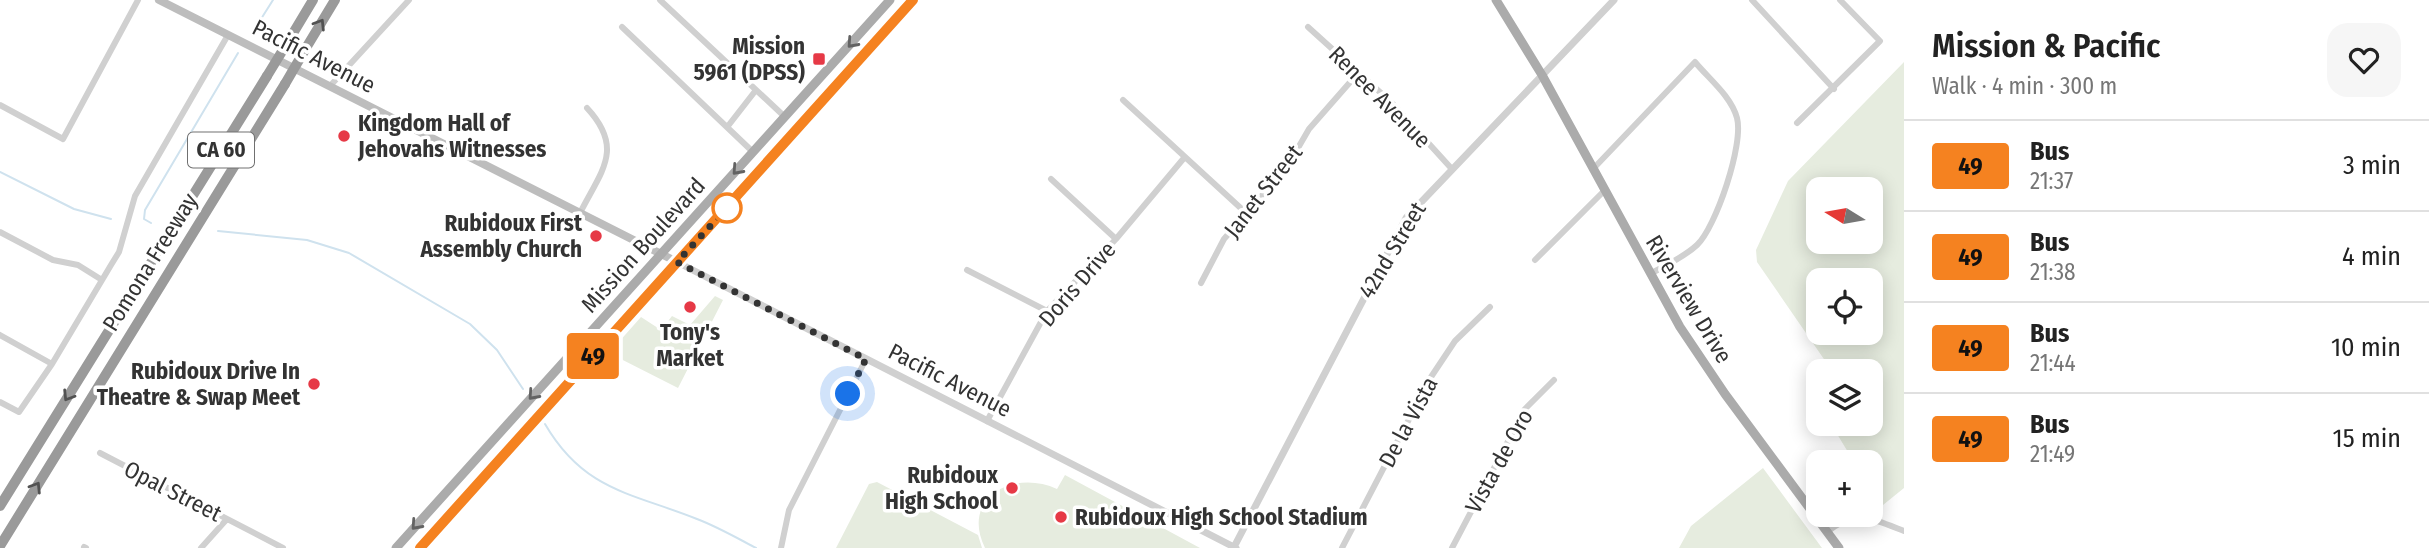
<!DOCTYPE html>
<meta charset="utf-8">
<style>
body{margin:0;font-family:"Fira Sans Condensed",sans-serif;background:#f6f6f6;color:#222;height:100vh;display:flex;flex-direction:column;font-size:26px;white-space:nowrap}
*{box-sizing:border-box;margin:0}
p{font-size:23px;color:#767676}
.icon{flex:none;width:38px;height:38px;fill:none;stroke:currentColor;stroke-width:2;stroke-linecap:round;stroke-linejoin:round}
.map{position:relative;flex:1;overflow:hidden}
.details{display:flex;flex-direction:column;background:#fff;width:525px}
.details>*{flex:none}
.badge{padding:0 14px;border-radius:5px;font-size:24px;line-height:46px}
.needle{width:46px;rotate:281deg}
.tools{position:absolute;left:1806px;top:177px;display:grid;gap:14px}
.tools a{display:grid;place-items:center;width:77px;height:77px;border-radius:14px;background:#fff;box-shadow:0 4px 18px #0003;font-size:35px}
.you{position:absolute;width:35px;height:35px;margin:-18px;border:5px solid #fff;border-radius:50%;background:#1a73e8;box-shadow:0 0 0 10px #1a73e833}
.map>.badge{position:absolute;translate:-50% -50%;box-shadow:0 0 0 4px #fff}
.round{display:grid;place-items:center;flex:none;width:74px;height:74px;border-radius:21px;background:#f6f6f6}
.head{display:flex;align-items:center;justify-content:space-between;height:119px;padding:0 28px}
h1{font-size:33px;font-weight:600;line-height:52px}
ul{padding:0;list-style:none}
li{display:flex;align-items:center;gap:21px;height:91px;padding:0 28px;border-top:2px solid #e0e0e0}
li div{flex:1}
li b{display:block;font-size:26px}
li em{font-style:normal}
li .badge{min-width:77px;font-weight:700;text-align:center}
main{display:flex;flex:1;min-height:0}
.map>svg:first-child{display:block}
</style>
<main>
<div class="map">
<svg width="1904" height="548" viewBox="0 0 1904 548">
<rect width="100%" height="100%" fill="#fff"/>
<path fill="#e6ecdf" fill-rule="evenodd" d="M1904 62V488L1883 505 1871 492V462H1854L1831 424H1871V371H1829L1828 365 1757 262 1756 250 1788 181ZM1818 189H1871V242H1818ZM1818 280H1871V332H1818Z
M715 296 723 300 678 388 609 353 641 317 661 330 672 316 690 325Z
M1763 468 1822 548H1679L1691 526Z
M1065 475 1200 548H985C960 497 1014 469 1057 489Z
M877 482 978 535 982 548H836L869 484Z"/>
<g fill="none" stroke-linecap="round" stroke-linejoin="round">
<path stroke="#cfe2ee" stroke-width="2" d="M254 30 273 0
M0 172 74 209 111 219
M151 223 144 219 145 210 238 53
M218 231 307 240 349 253 470 324 497 350 523 389
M545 424C584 491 632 493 697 519 718 527 737 538 756 548"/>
<path stroke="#d0d0d0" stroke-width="6" d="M660 0 785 117
M1752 0 1834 89
M622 27 753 152
M1308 27 1392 103 1451 168
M330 86 409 0
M1123 100 1245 212
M0 105 63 139 138 0
M1797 123 1880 41 1840 0
M728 126 756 90
M1593 169 1695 62C1709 79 1731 96 1737 118 1744 144 1716 227 1697 245 1683 258 1666 265 1650 274
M1051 179 1116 239
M580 213C601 171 625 149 587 108
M0 232 53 260 78 265 102 280
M1535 260 1605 190
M967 270 1047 311
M1201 283 1224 239 1287 167 1309 129 1359 72
M0 335 52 364
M0 402 19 412 52 364 111 265 119 252 135 196 228 35
M987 421 1047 311 1116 239 1184 158
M100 453 283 548
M1827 532C1855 509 1873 519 1904 531
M84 547 86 548
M201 548 227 519
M781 548 789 510 866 359
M1342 548 1431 377 1455 341 1490 307
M1452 548 1525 409 1554 380"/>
<path stroke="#d0d0d0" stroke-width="7" d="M677 262 1236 548
M1234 547 1406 218 1614 0"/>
<path stroke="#bdbdbd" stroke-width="8" d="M159 0 677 262"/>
<path stroke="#ababab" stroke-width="9" d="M1496 0 1542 75 1680 327 1725 394 1839 548
M396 548 890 0
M420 548 913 0"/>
<path stroke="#9a9a9a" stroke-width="10" d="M289 40 313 0
M306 48 335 0
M0 506 267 76
M0 546 285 84"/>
<path stroke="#9a9a9a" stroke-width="10" d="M267 76 289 40
M285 84 306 48"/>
</g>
<defs><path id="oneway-chevron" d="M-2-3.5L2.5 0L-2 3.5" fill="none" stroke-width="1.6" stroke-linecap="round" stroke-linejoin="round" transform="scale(1.75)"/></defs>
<g stroke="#525252">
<use href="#oneway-chevron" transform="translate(320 24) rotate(-58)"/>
<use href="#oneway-chevron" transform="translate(68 396) rotate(122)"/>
<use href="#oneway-chevron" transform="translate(36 487) rotate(-58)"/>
</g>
<g stroke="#636363">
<use href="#oneway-chevron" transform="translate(852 43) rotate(132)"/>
<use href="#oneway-chevron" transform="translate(737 170) rotate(132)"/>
<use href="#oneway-chevron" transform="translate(533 395) rotate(132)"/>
<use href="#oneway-chevron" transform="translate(416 525) rotate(132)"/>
</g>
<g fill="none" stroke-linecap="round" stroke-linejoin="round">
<defs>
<path id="line" d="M420 548 913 0"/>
</defs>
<use href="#line" stroke="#fff" stroke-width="16"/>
<use href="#line" stroke="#f58220" stroke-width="10"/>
<path stroke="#333" stroke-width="7" stroke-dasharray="0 12.6" d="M727 208 677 262 866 359 848 394"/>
</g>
<g fill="#e63946" stroke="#fff" stroke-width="2.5">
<rect x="812" y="52" width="14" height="14" rx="3.5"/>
<circle cx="344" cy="136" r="7"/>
<circle cx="596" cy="236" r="7"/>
<circle cx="690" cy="307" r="7"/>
<circle cx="314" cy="384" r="7"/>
<circle cx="1012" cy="488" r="7"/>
<circle cx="1061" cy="517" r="7"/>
</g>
<circle fill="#fff" stroke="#f58220" stroke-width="3.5" cx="727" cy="208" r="14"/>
<g text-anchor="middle" stroke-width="7" stroke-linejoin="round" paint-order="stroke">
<rect fill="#fff" stroke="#707070" stroke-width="2" x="188" y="132.5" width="66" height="35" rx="5"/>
<g font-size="21" font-weight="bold" fill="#333">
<text x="221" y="157">CA 60</text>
</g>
<g font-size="23" font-weight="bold" fill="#333" stroke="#fff" text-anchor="end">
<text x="805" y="54">Mission<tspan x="805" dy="26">5961 (DPSS)</tspan></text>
<text x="358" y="131" text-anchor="start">Kingdom Hall of<tspan x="358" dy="26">Jehovahs Witnesses</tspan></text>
<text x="582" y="231">Rubidoux First<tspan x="582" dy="26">Assembly Church</tspan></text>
<text x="690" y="340" text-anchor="middle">Tony's<tspan x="690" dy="26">Market</tspan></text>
<text x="300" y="379">Rubidoux Drive In<tspan x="300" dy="26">Theatre &amp; Swap Meet</tspan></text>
<text x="998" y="483">Rubidoux<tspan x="998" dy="26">High School</tspan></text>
<text x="1075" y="525" text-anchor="start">Rubidoux High School Stadium</text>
</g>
<g font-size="23" fill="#333" stroke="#fff">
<text transform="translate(314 56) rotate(27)" y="8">Pacific Avenue</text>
<text transform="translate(1380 97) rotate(45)" y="8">Renee Avenue</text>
<text transform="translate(1263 191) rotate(-52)" y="8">Janet Street</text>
<text transform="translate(643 245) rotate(-48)" y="8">Mission Boulevard</text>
<text transform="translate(1392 250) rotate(-59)" y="8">42nd Street</text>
<text transform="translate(150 262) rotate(-58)" y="8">Pomona Freeway</text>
<text transform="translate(1077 284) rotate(-49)" y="8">Doris Drive</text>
<text transform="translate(1689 299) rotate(59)" y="8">Riverview Drive</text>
<text transform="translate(950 380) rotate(27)" y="8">Pacific Avenue</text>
<text transform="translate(1408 422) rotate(-62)" y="8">De la Vista</text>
<text transform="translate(1499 461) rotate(-61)" y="8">Vista de Oro</text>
<text transform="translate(173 491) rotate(27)" y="8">Opal Street</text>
</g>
</g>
</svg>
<div class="tools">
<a><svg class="needle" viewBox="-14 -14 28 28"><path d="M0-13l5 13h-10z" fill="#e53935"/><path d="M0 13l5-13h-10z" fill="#767676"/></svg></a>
<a><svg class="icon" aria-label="locate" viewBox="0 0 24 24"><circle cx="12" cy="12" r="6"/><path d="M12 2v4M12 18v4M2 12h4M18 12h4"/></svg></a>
<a><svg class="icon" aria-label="layers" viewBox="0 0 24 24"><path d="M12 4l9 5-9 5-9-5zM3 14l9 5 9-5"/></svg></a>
<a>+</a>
</div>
<div class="you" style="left:848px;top:394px"></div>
<b class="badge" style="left:593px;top:356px;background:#f58220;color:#111">49</b>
</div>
<section class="details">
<div class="head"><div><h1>Mission &amp; Pacific</h1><p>Walk · 4 min · 300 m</p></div><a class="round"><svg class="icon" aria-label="heart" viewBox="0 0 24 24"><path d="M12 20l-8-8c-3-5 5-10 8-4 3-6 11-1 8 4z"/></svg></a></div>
<ul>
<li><span class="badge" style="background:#f58220;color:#111">49</span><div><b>Bus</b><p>21:37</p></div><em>3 min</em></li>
<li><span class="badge" style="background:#f58220;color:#111">49</span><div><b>Bus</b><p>21:38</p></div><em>4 min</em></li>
<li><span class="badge" style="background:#f58220;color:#111">49</span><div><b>Bus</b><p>21:44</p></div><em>10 min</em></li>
<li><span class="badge" style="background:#f58220;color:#111">49</span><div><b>Bus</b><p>21:49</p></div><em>15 min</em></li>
</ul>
</section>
</main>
